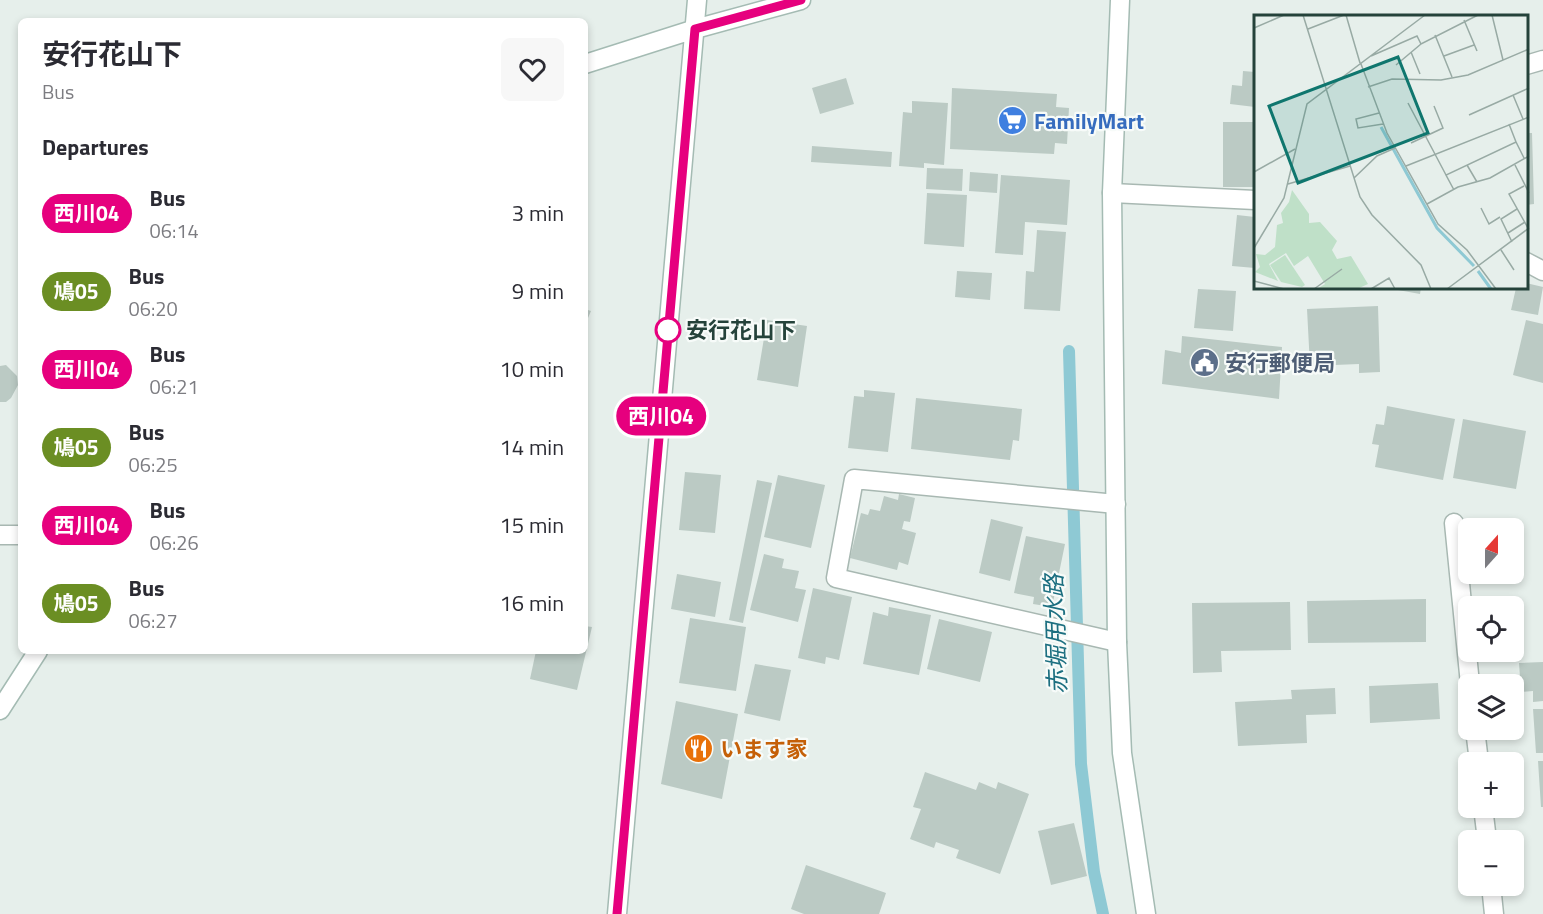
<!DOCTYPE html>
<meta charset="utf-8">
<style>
body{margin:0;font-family:"Titillium Web","Noto Sans JP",sans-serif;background:#f7f7f7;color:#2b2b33;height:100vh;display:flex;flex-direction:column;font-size:22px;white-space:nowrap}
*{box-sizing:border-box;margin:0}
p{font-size:20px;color:#7c7c81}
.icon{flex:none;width:33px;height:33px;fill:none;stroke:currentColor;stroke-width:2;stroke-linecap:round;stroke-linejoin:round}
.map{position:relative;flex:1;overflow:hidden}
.panel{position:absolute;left:18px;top:18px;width:570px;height:636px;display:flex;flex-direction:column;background:#fff;border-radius:9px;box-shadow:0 3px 9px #0003}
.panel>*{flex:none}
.badge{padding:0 12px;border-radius:20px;font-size:21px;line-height:39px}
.needle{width:39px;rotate:21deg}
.tools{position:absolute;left:1458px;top:518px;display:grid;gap:12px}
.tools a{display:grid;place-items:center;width:66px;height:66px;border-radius:9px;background:#fff;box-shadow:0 3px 9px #0003;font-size:30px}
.map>.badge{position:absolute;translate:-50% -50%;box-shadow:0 0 0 3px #fff}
h2{padding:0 24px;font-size:22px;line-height:54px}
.round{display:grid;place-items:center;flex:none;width:63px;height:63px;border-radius:9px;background:#f7f7f7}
.summary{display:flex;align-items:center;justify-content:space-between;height:102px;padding:0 24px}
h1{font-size:28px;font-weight:700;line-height:45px}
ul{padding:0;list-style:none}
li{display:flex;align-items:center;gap:18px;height:78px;padding:0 24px}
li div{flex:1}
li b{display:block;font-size:22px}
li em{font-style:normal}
li .badge{min-width:66px;font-weight:700;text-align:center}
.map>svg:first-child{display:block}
</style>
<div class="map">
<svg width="1543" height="914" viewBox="0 0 1543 914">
<rect width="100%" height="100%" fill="#e6efeb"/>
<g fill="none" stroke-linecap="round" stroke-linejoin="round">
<path stroke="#8ec9d4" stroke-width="12" d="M1069 351 1081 764 1094 872 1103 914"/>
</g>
<path fill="#bbcac4" d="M1243 71 1255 72V107L1230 104 1232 85 1242 86Z
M846 78 854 104 820 114 812 88Z
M952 88 1057 94 1056 107 1069 108 1067 144 1055 143 1054 154 950 149Z
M912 101 948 103 944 165 924 163V168L899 166 903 112 912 113Z
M1223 122H1255V187H1223Z
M1526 133H1532L1534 204 1526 205Z
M812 146 892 152 891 167 811 162Z
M927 168 963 169 962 191 926 189Z
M970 172 998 174 997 193 969 191Z
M1001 175 1070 180 1067 225 1025 222 1023 255 995 253Z
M927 193 967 195 964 247 924 244Z
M1237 215 1255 217V268L1232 266Z
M1037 230 1066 232 1060 311 1024 309 1026 271 1034 272Z
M957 271 992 273 990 300 955 297Z
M1526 283 1543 287 1538 315 1511 310 1516 288H1526Z
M1387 288H1421L1420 294Z
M1198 289 1236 291 1233 331 1194 328Z
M1378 306 1380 372 1359 373V364L1310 366 1307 309Z
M585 309 591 311 585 325Z
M767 320 807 326 798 387 757 380Z
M1526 320 1543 324V383L1513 375Z
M1182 336 1282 347 1279 399 1162 384 1165 350 1181 353Z
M6 365 17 376 18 385 11 398 6 402H0V366Z
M864 390 895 393 888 452 848 448 854 396 864 397Z
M916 398 1022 409 1019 441 1013 440 1010 460 911 449Z
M1387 406 1455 419 1443 480 1375 467 1379 445 1372 444 1376 424 1384 425Z
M1463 419 1526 431 1516 489 1453 478Z
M685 472 721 475 715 533 679 530Z
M778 475 825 485 811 548 764 537Z
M757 480 772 483 743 623 729 620Z
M899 494 915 498 910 522 904 521 902 529 916 533 908 565 899 562 897 570 850 558 861 513 868 515 870 509 880 511 884 496 898 500Z
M991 519 1023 527 1010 581 979 573Z
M1026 536 1065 544 1052 607 1033 604 1034 597 1014 593Z
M764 554 784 559 782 568 799 571 795 588 806 590 798 622 750 610Z
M677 574 721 582 715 617 671 609Z
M813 588 852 597 839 660 826 657 825 664 798 658Z
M1426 599V642L1308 643 1307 601Z
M1290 602 1291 650 1221 651 1222 672 1193 673 1192 603Z
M889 607 931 615 919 675 863 664 873 612 888 616Z
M690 618 746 627 736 691 679 683Z
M939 619 992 632 980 682 927 669Z
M585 626 592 627 577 690 530 679 536 651H585Z
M1543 662V701L1533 702V691L1521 692 1519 663Z
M755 664 791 670 780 721 744 713Z
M1438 683 1440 719 1370 723 1369 686Z
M1335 688 1336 714 1306 715 1307 743 1238 746 1235 702 1292 699 1291 690Z
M676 701 738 714 722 799 661 784Z
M1533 709H1543V753H1536Z
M1538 761H1543V807H1541Z
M925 772 976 790 979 782 996 789 998 782 1029 794 1000 874 956 858 959 850 936 842 934 848 910 839 921 809 913 807Z
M1074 823 1087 876 1051 885 1038 831Z
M806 865 886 893 879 914H804L791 909Z"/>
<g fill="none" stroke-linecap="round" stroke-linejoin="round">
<defs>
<path id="street" d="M1526 65 1543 60
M1112 193 1255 200
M1526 262 1543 271
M1116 504 854 479 836 578 1117 642
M1454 523 1470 684
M0 535H21
M1475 729 1479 762
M1483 807 1487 840
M1491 885 1494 914"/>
<path id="secondary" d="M1120 0 1112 193 1117 642 1122 753 1146 914
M585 64 695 29 801 0
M0 710 38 651
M617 914 697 0"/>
</defs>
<use href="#street" stroke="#a8b8b2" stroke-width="21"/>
<use href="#secondary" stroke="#a4bbb3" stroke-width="21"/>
<use href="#street" stroke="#fff" stroke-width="18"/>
<use href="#secondary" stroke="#fff" stroke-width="18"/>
</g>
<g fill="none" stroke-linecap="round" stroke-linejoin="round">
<defs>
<path id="line" d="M617 914 695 29 801 0"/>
</defs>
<use href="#line" stroke="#fff" stroke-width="14"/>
<use href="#line" stroke="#e6007e" stroke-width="9"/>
</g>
<defs>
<symbol id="supermarket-disc" viewBox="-11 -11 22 22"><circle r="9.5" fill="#3f7fe0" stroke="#f7fbf9"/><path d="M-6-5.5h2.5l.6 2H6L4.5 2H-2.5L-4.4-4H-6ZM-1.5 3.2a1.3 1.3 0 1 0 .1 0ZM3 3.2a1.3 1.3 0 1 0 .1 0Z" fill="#fff"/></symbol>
<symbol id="civic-disc" viewBox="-11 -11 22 22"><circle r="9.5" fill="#5c6f8a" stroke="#f7fbf9"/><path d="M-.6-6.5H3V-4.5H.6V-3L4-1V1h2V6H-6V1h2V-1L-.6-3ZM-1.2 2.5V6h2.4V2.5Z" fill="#fff"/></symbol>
<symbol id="restaurant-disc" viewBox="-11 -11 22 22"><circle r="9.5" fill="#e8710a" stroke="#f7fbf9"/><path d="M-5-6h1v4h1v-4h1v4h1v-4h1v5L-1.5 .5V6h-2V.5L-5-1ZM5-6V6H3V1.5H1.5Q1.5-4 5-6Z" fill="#fff"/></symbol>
</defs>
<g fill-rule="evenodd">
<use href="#supermarket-disc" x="996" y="104" width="33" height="33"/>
<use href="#civic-disc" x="1188" y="346" width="33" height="33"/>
<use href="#restaurant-disc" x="682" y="732" width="33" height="33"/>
</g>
<circle fill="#fff" stroke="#e6007e" stroke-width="3" cx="668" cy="330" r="12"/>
<g text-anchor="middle" stroke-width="4.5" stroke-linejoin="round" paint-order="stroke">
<g font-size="22" font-weight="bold" fill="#366cbe" stroke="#f7fbf9" text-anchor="start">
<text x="1034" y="129">FamilyMart</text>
</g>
<g font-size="22" font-weight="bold" fill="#24423a" stroke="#f7fbf9" text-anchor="start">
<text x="686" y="338">安行花山下</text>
</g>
<g font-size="22" font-weight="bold" fill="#4e5e75" stroke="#f7fbf9" text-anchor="start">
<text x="1225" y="371">安行郵便局</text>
</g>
<g font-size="22" font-weight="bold" fill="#c56008" stroke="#f7fbf9" text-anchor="start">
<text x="720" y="757">います家</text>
</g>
<g font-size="24" font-style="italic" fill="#1c6f80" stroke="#f7fbf9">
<text transform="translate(1056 634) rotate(-92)" y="8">赤堀用水路</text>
</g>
</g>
<g transform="translate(1254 15)">
<rect width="274" height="274" fill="#e6efeb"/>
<path d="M38 175 55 199V208L66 207 83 226 78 235 83 244 97 241 114 269 103 274H63L71 269 54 241 40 251 32 238 15 249 24 266 1 257 6 252 2 239 11 240 21 232 23 210 29 208 27 198 35 187Z" fill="#bfe0c8"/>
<path d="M31 240 51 270 48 272 27 267 16 250Z" fill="#bfe0c8"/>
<path fill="none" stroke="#8ec9d4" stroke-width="3" d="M127 112 183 213 220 251M224 256 237 274"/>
<path fill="none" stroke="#98aaa4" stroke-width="1.5" d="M49 0 106 182 118 200 167 250 177 274M92 0 106 48M238 0 249 45M210 5 223 36M0 13 30 0M54 14 90 0M181 20 198 62M157 37 166 59M117 41 163 21 167 29 224 0M190 41 220 30M107 49 133 118 184 209 213 235 242 274M142 50 167 29M114 72 138 64 187 65 214 60 275 34M259 80 269 104M154 88 192 160M125 98 102 104 104 113 129 109M215 100 275 73M255 109 262 127M157 128 189 113 180 91M213 150 223 167M261 150 275 178M152 151 275 102M0 157 41 134M100 163 123 141 141 133M34 169 96 151M270 171 255 179 274 213M200 175 192 160 262 127 270 143M173 189 204 172 236 163 275 141M227 193 235 209 246 202M254 218 271 207M258 227 247 204 263 194M0 233 30 183 53 89 171 0M247 235 260 255M0 266 30 274M60 274 88 254M117 274 135 263 141 274M193 274 275 213"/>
<path fill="#0f766e" fill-opacity="0.15" stroke="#0f766e" stroke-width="3" d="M144 42 174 118 44 168 15 91Z"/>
<rect width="274" height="274" fill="none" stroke="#24423a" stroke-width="3"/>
</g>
</svg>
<div class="tools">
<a><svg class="needle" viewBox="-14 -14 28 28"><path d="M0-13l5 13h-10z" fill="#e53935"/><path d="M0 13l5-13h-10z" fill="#7c7c81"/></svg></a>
<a><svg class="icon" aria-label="locate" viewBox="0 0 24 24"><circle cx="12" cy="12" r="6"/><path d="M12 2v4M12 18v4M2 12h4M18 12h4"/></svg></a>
<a><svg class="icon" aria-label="layers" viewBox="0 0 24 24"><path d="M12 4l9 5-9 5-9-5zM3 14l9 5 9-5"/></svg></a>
<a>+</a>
<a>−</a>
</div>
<b class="badge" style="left:661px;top:416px;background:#e6007e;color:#fff">西川04</b>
<section class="panel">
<div class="summary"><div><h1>安行花山下</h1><p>Bus</p></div><a class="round"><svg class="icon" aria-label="heart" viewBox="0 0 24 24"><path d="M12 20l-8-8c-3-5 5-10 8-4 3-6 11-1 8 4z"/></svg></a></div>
<h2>Departures</h2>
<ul>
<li><span class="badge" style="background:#e6007e;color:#fff">西川04</span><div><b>Bus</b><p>06:14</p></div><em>3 min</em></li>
<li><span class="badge" style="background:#6b8e23;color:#fff">鳩05</span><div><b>Bus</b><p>06:20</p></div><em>9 min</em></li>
<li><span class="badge" style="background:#e6007e;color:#fff">西川04</span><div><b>Bus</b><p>06:21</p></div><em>10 min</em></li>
<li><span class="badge" style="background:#6b8e23;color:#fff">鳩05</span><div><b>Bus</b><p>06:25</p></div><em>14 min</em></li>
<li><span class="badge" style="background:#e6007e;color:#fff">西川04</span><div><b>Bus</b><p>06:26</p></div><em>15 min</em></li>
<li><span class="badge" style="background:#6b8e23;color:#fff">鳩05</span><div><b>Bus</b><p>06:27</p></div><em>16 min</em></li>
</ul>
</section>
</div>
